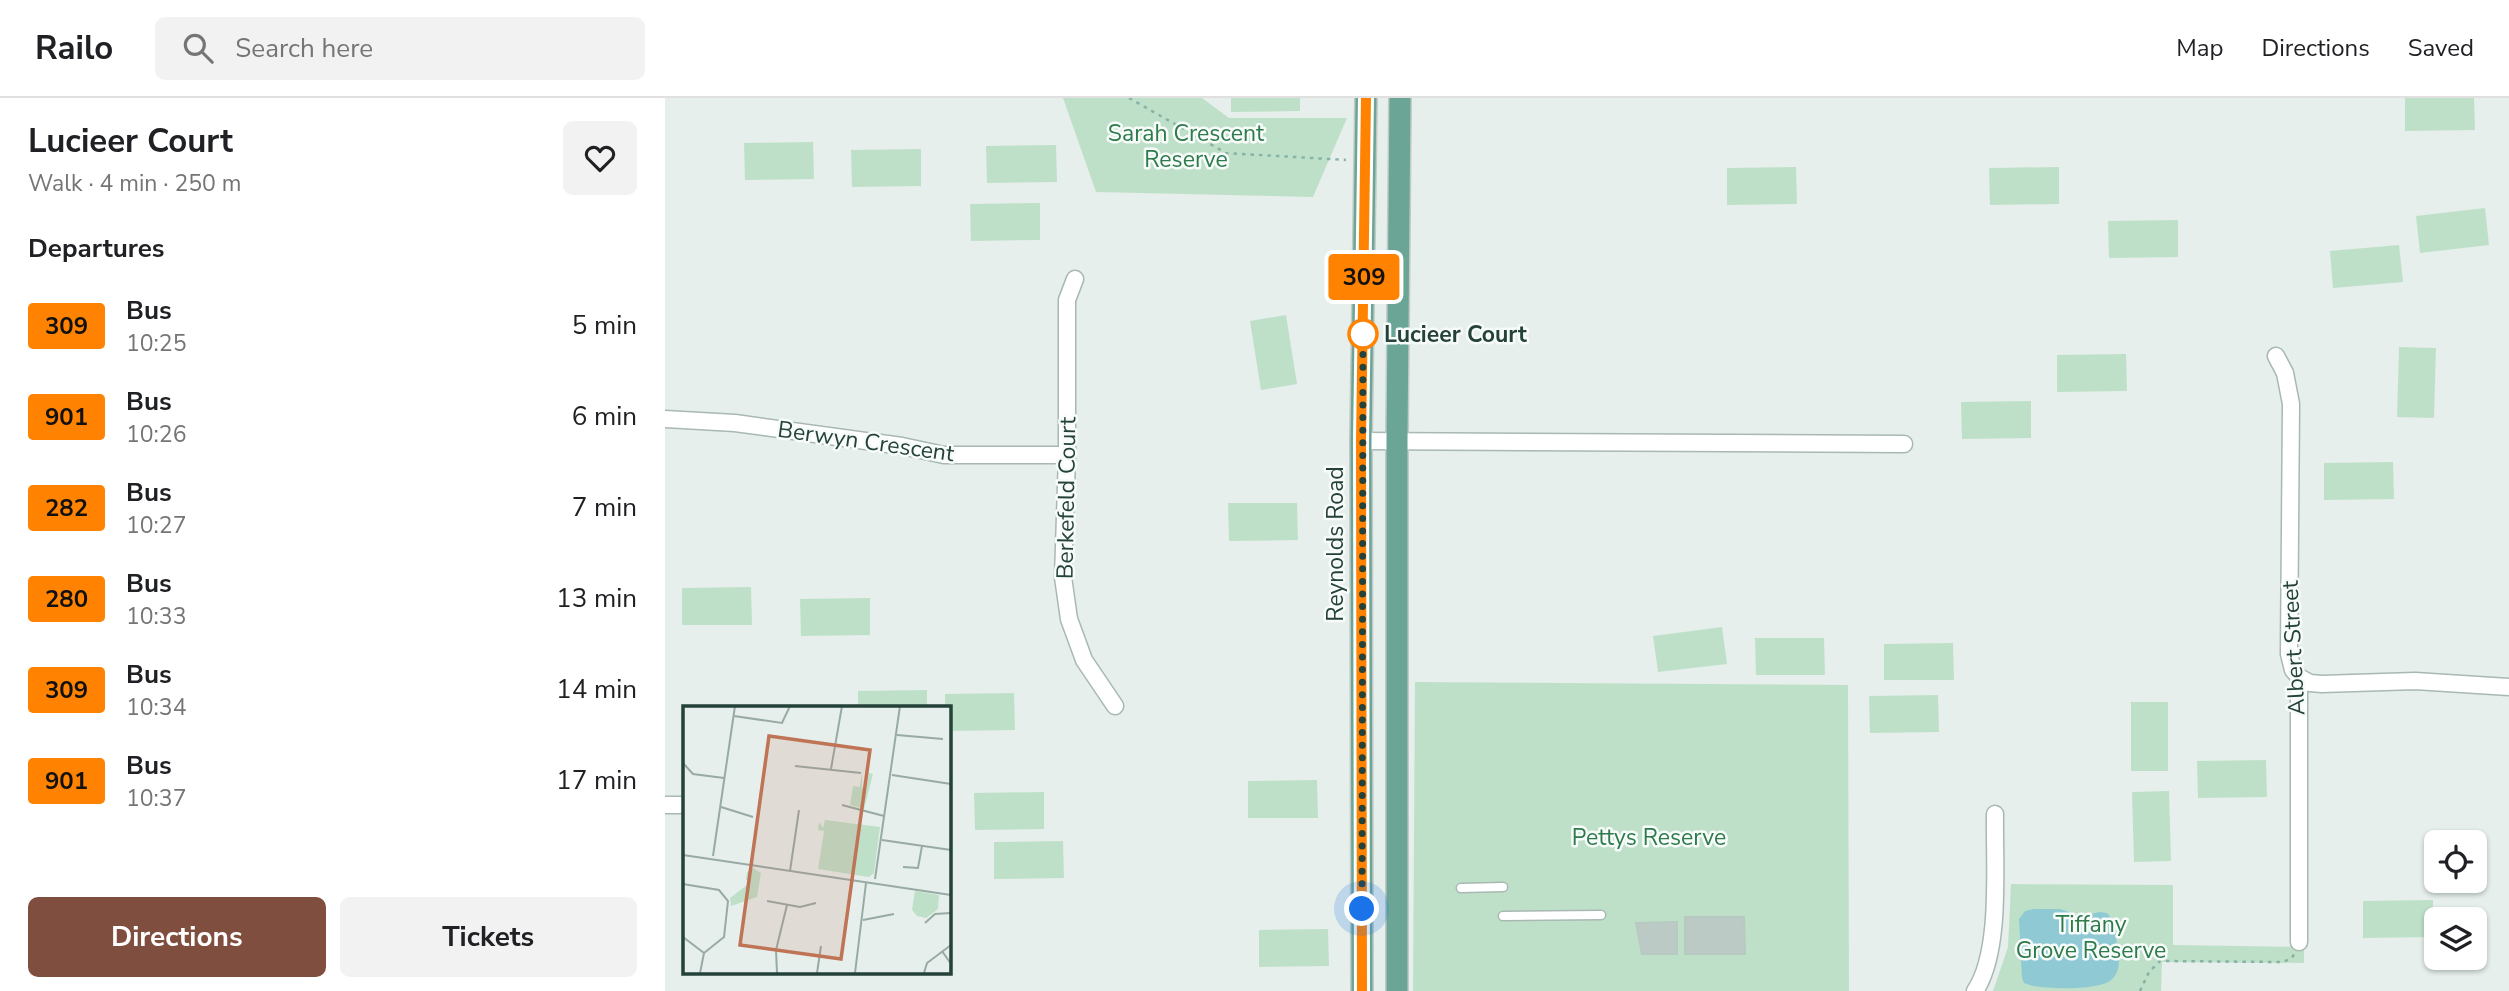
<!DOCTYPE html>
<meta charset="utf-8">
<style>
body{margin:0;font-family:"Nunito Sans",sans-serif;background:#f2f2f2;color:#202124;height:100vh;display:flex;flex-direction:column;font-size:26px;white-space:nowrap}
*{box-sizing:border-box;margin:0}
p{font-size:23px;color:#757577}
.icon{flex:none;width:38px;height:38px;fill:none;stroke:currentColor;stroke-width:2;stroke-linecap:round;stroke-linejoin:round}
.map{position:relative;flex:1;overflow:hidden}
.drawer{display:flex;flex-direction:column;background:#fff;width:665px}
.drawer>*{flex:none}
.badge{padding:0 14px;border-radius:5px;font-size:24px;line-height:46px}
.controls{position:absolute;left:1759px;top:732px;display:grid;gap:14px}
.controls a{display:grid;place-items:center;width:63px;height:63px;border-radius:10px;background:#fff;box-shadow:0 2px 5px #0004;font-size:35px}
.you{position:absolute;width:35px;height:35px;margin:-18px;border:5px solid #fff;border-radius:50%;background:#1a73e8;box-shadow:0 0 0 10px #1a73e833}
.map>.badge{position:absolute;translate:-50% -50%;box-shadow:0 0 0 4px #fff}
h2{padding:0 28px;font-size:26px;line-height:63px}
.round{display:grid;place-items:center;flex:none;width:74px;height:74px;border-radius:10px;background:#f2f2f2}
.head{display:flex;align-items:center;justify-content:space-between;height:119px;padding:0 28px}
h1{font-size:33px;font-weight:700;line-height:52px}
.action{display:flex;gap:14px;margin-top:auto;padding:14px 28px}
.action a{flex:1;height:80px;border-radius:10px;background:#7f4e3f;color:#fff;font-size:28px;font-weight:700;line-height:80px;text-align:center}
.action a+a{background:#f2f2f2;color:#202124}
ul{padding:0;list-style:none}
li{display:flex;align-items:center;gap:21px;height:91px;padding:0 28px}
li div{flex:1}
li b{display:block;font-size:26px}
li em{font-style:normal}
li .badge{min-width:77px;font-weight:700;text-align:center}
header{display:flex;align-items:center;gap:42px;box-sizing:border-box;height:98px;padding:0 35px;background:#fff;border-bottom:2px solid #e0e0e0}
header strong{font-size:33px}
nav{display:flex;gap:38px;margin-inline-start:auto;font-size:24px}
.search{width:490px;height:63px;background:#f2f2f2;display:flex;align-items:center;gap:18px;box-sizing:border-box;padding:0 24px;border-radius:10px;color:#757577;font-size:26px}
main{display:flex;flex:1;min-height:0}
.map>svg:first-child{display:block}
</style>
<header>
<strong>Railo</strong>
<div class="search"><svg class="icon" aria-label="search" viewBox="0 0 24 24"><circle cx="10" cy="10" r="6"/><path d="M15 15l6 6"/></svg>Search here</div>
<nav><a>Map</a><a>Directions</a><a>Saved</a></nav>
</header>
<main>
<section class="drawer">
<div class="head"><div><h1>Lucieer Court</h1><p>Walk · 4 min · 250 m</p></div><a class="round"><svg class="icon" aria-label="heart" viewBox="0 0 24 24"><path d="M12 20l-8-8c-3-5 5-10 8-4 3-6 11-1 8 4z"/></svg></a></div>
<h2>Departures</h2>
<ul>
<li><span class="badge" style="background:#ff8200;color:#111">309</span><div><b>Bus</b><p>10:25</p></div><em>5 min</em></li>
<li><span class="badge" style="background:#ff8200;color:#111">901</span><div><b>Bus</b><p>10:26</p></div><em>6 min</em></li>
<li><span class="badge" style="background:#ff8200;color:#111">282</span><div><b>Bus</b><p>10:27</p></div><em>7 min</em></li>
<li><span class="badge" style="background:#ff8200;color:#111">280</span><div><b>Bus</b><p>10:33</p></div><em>13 min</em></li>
<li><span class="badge" style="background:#ff8200;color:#111">309</span><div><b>Bus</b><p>10:34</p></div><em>14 min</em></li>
<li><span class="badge" style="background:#ff8200;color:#111">901</span><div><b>Bus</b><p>10:37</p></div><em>17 min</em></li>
</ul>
<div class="action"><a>Directions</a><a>Tickets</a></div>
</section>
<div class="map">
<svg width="1844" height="893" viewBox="0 0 1844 893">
<rect width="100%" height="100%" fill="#e6efeb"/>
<path fill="#bfe0c8" d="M398 0H537L564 20H682L648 99 431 94Z
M566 0H635V13L566 14Z
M1740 0H1809L1810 32 1740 33Z
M148 44 149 81 80 82 79 45Z
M391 47 392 84 322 85 321 48Z
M256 51V88L187 89 186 52Z
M1131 69 1132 106 1062 107V70Z
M1394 69V106L1325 107 1324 70Z
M375 105V142L306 143 305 106Z
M1820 110 1824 147 1755 155 1751 118Z
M1513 122V159L1444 160 1443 123Z
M1734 147 1738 184 1668 190 1665 153Z
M621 217 632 286 596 292 585 223Z
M1734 249 1771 250 1769 320 1732 319Z
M1461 256 1462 293 1392 294V257Z
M1366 303V340L1297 341 1296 304Z
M1728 364 1729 401 1659 402V365Z
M563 405H632L633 442 564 443Z
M86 489 87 527H17V490Z
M205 500V537L136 538 135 501Z
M1057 529 1062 566 993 574 988 538Z
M1090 540H1159L1160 577H1091Z
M1288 545 1289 582H1219V546Z
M750 584 1183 587 1184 893H748Z
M262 592V609H193V593Z
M349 595 350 632 284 633V610L280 609V596Z
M1273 597 1274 634 1205 635 1204 598Z
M1466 604H1503V673H1466Z
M1601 662 1602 699 1533 700 1532 663Z
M652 682 653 720H583V683Z
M1504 693 1506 763 1469 764 1467 694Z
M379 694V731L310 732 309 695Z
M398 743 399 780 329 781V744Z
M1346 786 1508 787V847L1639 849V865L1497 864 1496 893H1328L1343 849Z
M1768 802V839L1698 840V803Z
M663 831 664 868 594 869V832Z"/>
<path fill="#8ec9d4" d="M1369 811H1395L1415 818 1435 814 1442 815C1450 824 1451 834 1452 846 1454 858 1457 873 1446 882 1434 893 1373 892 1359 885L1357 880 1354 821 1360 813Z"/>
<path fill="#bbcac4" stroke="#b8c9c2" stroke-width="2" d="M1020 819H1079L1080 856H1020Z
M1012 824V856H977L971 825Z"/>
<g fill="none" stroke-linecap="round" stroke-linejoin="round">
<defs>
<path id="lane" d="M796 790 838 789
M838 818 936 817"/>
<path id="street" d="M410 181 402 202V357L398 479 404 521 419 562 450 608
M1611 258 1620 275 1626 306 1624 556 1628 572 1634 579V844
M0 321 70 325 237 348 279 357H402
M696 343 1239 346
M1634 579 1645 585 1657 586 1750 583 1844 589
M0 707H19
M1310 893C1337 853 1329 765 1330 716"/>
<path id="primary" d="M697 893 696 343 701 0
M732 893V342L735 0"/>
</defs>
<use href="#lane" stroke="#a8b8b2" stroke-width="11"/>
<use href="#street" stroke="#a8b8b2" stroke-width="19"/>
<use href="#primary" stroke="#c2cac8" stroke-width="24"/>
<path stroke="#86b3a5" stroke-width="2.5" stroke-dasharray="3.5 5" stroke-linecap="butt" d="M464 0 561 55 681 62
M1475 893 1484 874 1495 863 1618 864 1627 860 1629 856"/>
<use href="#lane" stroke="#fff" stroke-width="8"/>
<use href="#street" stroke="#fff" stroke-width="16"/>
<use href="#primary" stroke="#6aa596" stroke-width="21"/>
</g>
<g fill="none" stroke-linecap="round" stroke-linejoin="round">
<defs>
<path id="line" d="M697 893 696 343 701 0"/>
</defs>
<use href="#line" stroke="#fff" stroke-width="16"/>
<use href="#line" stroke="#ff8200" stroke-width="10"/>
<path stroke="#24423a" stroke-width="7" stroke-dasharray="0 12.6" d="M697 811 698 228V236"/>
</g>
<circle fill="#fff" stroke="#ff8200" stroke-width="3.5" cx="698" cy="236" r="14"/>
<g text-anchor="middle" stroke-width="5" stroke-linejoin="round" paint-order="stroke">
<g font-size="23" fill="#2d7a4b" stroke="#f7fbf9">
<text x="521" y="43">Sarah Crescent<tspan x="521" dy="26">Reserve</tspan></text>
<text x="984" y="747">Pettys Reserve</text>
<text x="1426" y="834">Tiffany<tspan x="1426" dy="26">Grove Reserve</tspan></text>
</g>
<g font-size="23" font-weight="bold" fill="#24423a" stroke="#f7fbf9" text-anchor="start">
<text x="719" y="244">Lucieer Court</text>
</g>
<g font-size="23" fill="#24423a" stroke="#f7fbf9">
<text transform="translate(201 343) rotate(8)" y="8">Berwyn Crescent</text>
<text transform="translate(401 400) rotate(-89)" y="8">Berkefeld Court</text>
<text transform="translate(670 446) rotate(-90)" y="8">Reynolds Road</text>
<text transform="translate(1628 550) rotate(-93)" y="8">Albert Street</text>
</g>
</g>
<g transform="translate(18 608)">
<rect width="268" height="268" fill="#e6efeb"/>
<path d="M179 66V82L183 84 186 67 190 68 181 103 167 99 170 80 177 81ZM142 114 197 121 191 167 186 171 135 163 141 125 135 124 136 116 140 122ZM70 162 78 167 74 191 48 200 47 192 68 176 63 174 64 166ZM232 185 256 189 255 203 243 212 234 210 229 204Z" fill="#bfe0c8"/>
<path fill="none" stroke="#98aaa4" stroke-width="2" d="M51 10 99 17 107 0M214 29 260 33M0 57 10 68 41 72M112 60 178 67M148 63 159 0M209 69 268 78M159 99 201 110M38 101 70 111M199 134 268 144M0 149 268 189M30 150 52 0M220 161 235 162 239 140M107 165 116 104M192 173 217 0M0 178 36 184 45 195 41 231 21 247 17 267M84 195 117 201 133 197M180 214 211 208M242 217 252 208 268 207M0 231 21 247M259 245 268 258 267 267M94 267 93 244 104 199M134 267 138 240M172 267 183 177M241 267 244 257 268 239"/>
<path fill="#c07456" fill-opacity="0.15" stroke="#c07456" stroke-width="3.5" d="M86 30 187 44 158 253 57 239Z"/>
<rect width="268" height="268" fill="none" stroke="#24423a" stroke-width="3.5"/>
</g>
</svg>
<div class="controls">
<a><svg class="icon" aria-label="locate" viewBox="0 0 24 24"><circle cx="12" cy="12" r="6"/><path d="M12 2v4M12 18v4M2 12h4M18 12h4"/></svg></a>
<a><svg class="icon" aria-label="layers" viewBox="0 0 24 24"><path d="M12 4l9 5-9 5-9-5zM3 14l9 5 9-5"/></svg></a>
</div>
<div class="you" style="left:697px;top:811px"></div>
<b class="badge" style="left:699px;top:179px;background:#ff8200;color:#111">309</b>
</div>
</main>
